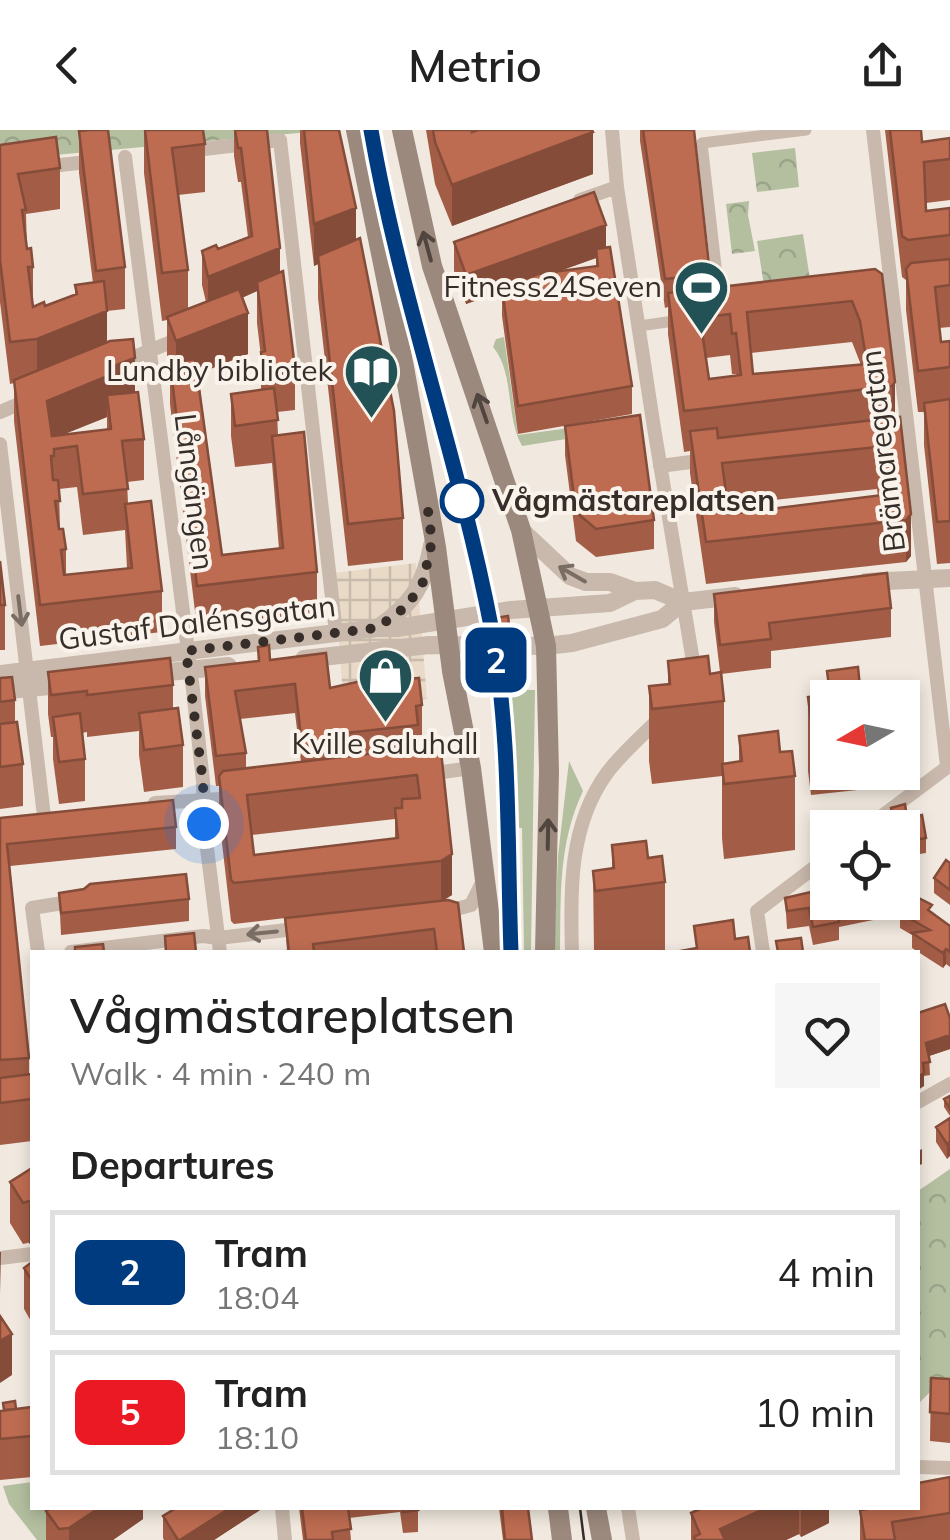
<!DOCTYPE html>
<meta charset="utf-8">
<style>
body{margin:0;font-family:Mulish,sans-serif;background:#f6f6f6;color:#222;height:100vh;display:flex;flex-direction:column;font-size:38px;white-space:nowrap}
*{box-sizing:border-box;margin:0}
p{font-size:32px;color:#767676}
.icon{flex:none;width:55px;height:55px;fill:none;stroke:currentColor;stroke-width:2;stroke-linecap:round;stroke-linejoin:round}
.map{position:relative;flex:1;overflow:hidden}
.side{position:absolute;left:30px;top:820px;width:890px;height:560px;display:flex;flex-direction:column;background:#fff;border-radius:0px;box-shadow:0 5px 15px #0003}
.side>*{flex:none}
.badge{padding:0 20px;border-radius:15px;font-size:35px;line-height:65px}
.needle{width:65px;rotate:261deg}
.fabs{position:absolute;left:810px;top:550px;display:grid;gap:20px}
.fabs a{display:grid;place-items:center;width:110px;height:110px;border-radius:0px;background:#fff;box-shadow:0 5px 15px #0003;font-size:50px}
.you{position:absolute;width:50px;height:50px;margin:-25px;border:8px solid #fff;border-radius:50%;background:#1a73e8;box-shadow:0 0 0 15px #1a73e833}
.map>.badge{position:absolute;translate:-50% -50%;box-shadow:0 0 0 5px #fff}
h2{padding:0 40px;font-size:38px;line-height:90px}
.round{display:grid;place-items:center;flex:none;width:105px;height:105px;border-radius:0px;background:#f6f6f6}
.headline{display:flex;align-items:center;justify-content:space-between;height:170px;padding:0 40px}
h1{font-size:48px;font-weight:600;line-height:75px}
ul{padding:0;list-style:none}
li{display:flex;align-items:center;gap:30px;height:125px;margin:0 20px 15px;padding:0 20px;border:5px solid #e0e0e0;border-radius:0px}
li div{flex:1}
li b{display:block;font-size:38px}
li em{font-style:normal}
li .badge{min-width:110px;font-weight:700;text-align:center}
header{display:flex;justify-content:space-between;align-items:center;height:130px;padding:0 40px;background:#fff;font-size:45px;font-weight:600}
.map>svg:first-child{display:block}
</style>
<header><svg class="icon" aria-label="back" viewBox="0 0 24 24"><path d="M15 5l-7 7 7 7"/></svg>Metrio<svg class="icon" aria-label="share" viewBox="0 0 24 24"><path d="M12 15V3M7 8l5-5 5 5M5 13v7h14v-7"/></svg></header>
<div class="map">
<svg width="950" height="1410" viewBox="0 0 950 1410">
<defs>
<pattern id="forest-crowns" width="20" height="18" patternUnits="userSpaceOnUse" patternTransform="scale(2.5)"><rect width="20" height="18" fill="#b4bfa0"/><path d="M2 6a3 3 0 1 1 6 0M12 15a3 3 0 1 1 6 0" fill="none" stroke="#9ba48a"/></pattern>
<pattern id="plaza-grid" width="8" height="8" patternUnits="userSpaceOnUse" patternTransform="scale(2.5)"><rect width="8" height="8" fill="#e8dac7"/><path d="M0 4h8M4 0v8" fill="none" stroke="#c8bbab"/></pattern>
</defs>
<rect width="100%" height="100%" fill="#f1e9df"/>
<path fill="#b4bfa0" d="M504 207 518 305 577 297 579 307 522 316C505 286 515 243 493 217L496 209Z
M517 560H535L531 822H524L522 698 500 696 492 564Z
M569 631 583 661C558 714 561 765 560 822H554L558 726Z
M32 1352V1378H95L45 1410H37L9 1374 3 1356Z"/>
<path fill="url(#forest-crowns)" d="M0 0H332L0 30Z
M795 18 799 57 757 62 752 23Z
M749 71 748 85 755 121 732 124 726 74Z
M803 104 810 149 764 156 757 111Z
M950 1039V1251L938 1254 918 1274V1061Z"/>
<path fill="url(#plaza-grid)" d="M416 433 427 569 344 579 334 443Z"/>
<g fill="none" stroke-linecap="round" stroke-linejoin="round">
<path stroke="#c9b9ac" stroke-width="11" d="M720 171 702 13 806 0
M639 196 681 190"/>
<path stroke="#c9b9ac" stroke-width="14" d="M612 0 617 57 654 298 695 543
M873 0 947 636
M187 21 280 10 336 503
M125 27 193 560 203 651 204 694 220 822
M42 37 96 31
M580 70 617 57
M117 234 181 208
M0 282 28 270
M0 314 44 686
M660 336 706 330
M428 644 471 638
M155 673 238 668
M866 698 950 635
M445 782 471 775 485 747
M38 822 32 778 75 771
M71 822 203 806 218 808 304 798
M572 822C570 761 569 695 607 643 622 623 643 605 661 587
M763 822 757 781 828 727
M918 972 950 954
M0 1128 32 1124
M918 1337 950 1338
M282 1378 285 1410
M628 1378 633 1410"/>
<path stroke="#c9b9ac" stroke-width="18" d="M521 400 570 446 586 452H610L635 461
M866 452 950 448
M683 472 735 466
M378 498C411 475 425 455 432 415
M304 529 429 515 546 516 572 513 662 489 683 472
M0 544 377 498H397L511 480 610 473 635 461 655 460 683 472
M149 544 228 536
M0 561 69 554"/>
<path stroke="#9c897d" stroke-width="20" d="M356 0 404 237 436 417 452 541 471 638 494 822
M402 0 432 136 521 400 546 516 549 641 545 822
M558 1378 562 1410
M596 1378 602 1410"/>
<path stroke="#372e2a" stroke-width="2.5" d="M371 0C399 168 459 329 491 496 511 603 507 714 512 822
M580 1378 584 1410"/>
</g>
<path fill="#a35d46" fill-rule="evenodd" d="M144 0 205 14V62L178 65 188 140V179L206 172 202 155V121L218 119 248 107 241 52H238L234 26V0H267L280 143 295 238V280L277 282 278 305 317 442V484L197 498 170 274V238L167 229V190L162 191 144 43ZM257 161V193L261 227V260L231 264V306L235 337 272 333 279 419 222 425 198 244 248 224 242 168Z
M300 0H339L356 110 403 388V430L348 436 318 168V134L314 136 300 13Z
M426 0H592L593 44 452 96 435 54Z
M640 0H694L710 144V158L882 144 895 288 911 426 906 432 706 454 690 343V321L684 322 668 204V177L665 178 640 11ZM852 212 861 235 753 244 751 223ZM730 225 732 244H736L737 246 709 249 706 228ZM877 359 878 366 729 384 728 375Z
M885 0H921L922 12 950 8V70L926 73V81L950 78V197L939 198 941 212 950 211V433L937 434 924 315V282H918L906 180V150L902 147Z
M79 1 125 137V179L107 181V212L135 262 144 309V350L127 352 128 373 162 461V502L40 516 14 291V253L10 254 0 172V15L60 38V79L26 84 27 119 33 137V176H45L75 164V155L93 153 79 43ZM107 287V300L62 305ZM77 357 83 405 125 400 127 438 66 445V419L60 399 59 359Z
M454 112 606 118 632 256V284L518 304 502 186V161L466 174 454 141ZM596 128V136L557 142Z
M565 296 654 390V419L596 427 576 411 565 325Z
M0 431 5 475V520H0Z
M714 464 891 478V507L771 521V538L721 544 724 571V633L739 631V606L780 622 795 646V720L724 729 722 708V646L652 654 649 631V556L668 554V531L710 544 720 542 714 492Z
M483 490 509 494V501L484 503Z
M258 517 270 530 330 558 391 551 422 575V605H418V619L452 765 443 770 464 822H434V821L420 822H287L285 788 234 794 231 791 219 687V656H216L205 566V537L258 531ZM295 583 301 632 246 639V623L240 589ZM395 689V709L254 725 252 705Z
M858 537 828 568V642H876V658L811 665 808 641V567L827 565V541Z
M48 542 173 555V579L183 615V657L144 662 139 625V601L87 607V602L82 603 85 629V671L59 674 53 629V607H51L48 584Z
M0 548 15 570V592L23 634V676L0 679Z
M891 678 907 688 926 708V723L902 727V698H892Z
M0 688 176 697V719L10 736 29 928V944H32V1011L0 1015Z
M612 715 648 728 665 752V822H594L593 741 612 738Z
M950 733V775L934 763V748Z
M59 763 189 769V791L61 805Z
M785 768 828 772H883V788L839 797V810L813 815 809 796 787 799Z
M932 782 950 796V837L946 834 943 838 912 818V805L900 798V783Z
M918 883 950 888V919L929 926 930 945 924 946V956Z
M950 966V986L944 977V969Z
M950 988 947 1029 936 1012V997Z
M32 1038V1112L23 1114 10 1093V1052Z
M32 1132V1193L24 1179V1138Z
M32 1220V1266L31 1263V1221Z
M931 1248 950 1249V1313L930 1311Z
M3 1273 16 1279 32 1277V1347L0 1350V1281L3 1280Z
M950 1347V1410H860V1380L918 1378Z
M143 1378V1389L113 1410H46V1381Z
M260 1378V1380L214 1410H164L163 1408V1386Z
M299 1378H442L418 1380V1402L403 1403 400 1382 349 1388 351 1410H303Z
M499 1378H528L532 1410H503Z
M702 1378H829V1393L801 1407 799 1404 786 1410H691V1383Z"/>
<path fill="#844c39" d="M593 2V44L452 96V55Z
M356 78V120L318 126V134L314 136V94Z
M606 95V124L596 119V128L466 174V145Z
M280 118V152H257V161L208 182V147Z
M107 181V222L37 251V209Z
M248 183V224L176 252V211Z
M135 228V268L107 265V287L47 311V271L108 238Z
M895 252V293L892 297V256Z
M911 384V426L906 432V390Z
M452 724V765L441 772V731Z
M946 819V834L943 838V823Z
M950 905V919L926 927V913Z
M924 943V956L918 960V947Z
M950 1012V1026L947 1029V1014Z
M922 1019V1034L918 1036V1021Z
M32 1070V1112L29 1114V1072Z
M0 1122H1L0 1164Z
M12 1204V1245L0 1253V1211Z
M99 1378H143V1389L113 1410H69V1398Z
M230 1378H260V1380L214 1410H180Z
M766 1378H799V1404L786 1410H720V1399Z
M801 1378H829V1393L801 1407Z"/>
<path fill="#bd6c51" stroke="#844c39" stroke-width="2.5" fill-rule="evenodd" d="M90 0H108L125 137 96 141 79 1Z
M145 0H203L205 14 172 18 188 140 162 143Z
M235 0H267L280 118 208 147 202 121 216 115 218 119 252 106 241 18H238Z
M304 0H339L356 78 314 94Z
M433 0H472V2L478 0H592L593 2 452 55 435 12Z
M643 0H694L710 144 665 149Z
M890 0H921L922 12 950 8V29L924 32 926 81 950 78V105L908 110 902 106Z
M56 7 60 38 18 44 26 80H22L27 119 31 118 33 137H28L33 177 44 172 45 176 77 164 75 155 104 151 107 181 37 209 10 212 0 130V15Z
M594 62 606 95 466 145 454 112Z
M360 108 394 281 403 388 348 394 318 126Z
M610 117 632 256 518 276 502 158 538 144 598 136 596 119Z
M950 129V155L935 157 941 212 950 211V237L918 241 906 139 911 133Z
M875 139 882 144 895 252 892 256 684 281 668 163ZM852 171 860 191 867 234 753 244 747 182ZM730 184 732 204 736 203 741 245 709 249 700 188Z
M283 141 295 238 263 242 261 222 265 221 257 152Z
M239 159 248 183 176 211 167 187Z
M133 209 135 228 108 238 110 245 47 271 52 306 111 299 107 265 138 262 144 309 122 311 128 359 83 364 77 316 54 319V326H51L53 350H58L60 371H55L59 399H63L66 419 61 420 64 445 132 438 125 374 151 371 162 461 40 475 14 250 110 211Z
M195 229 222 425 283 418 272 306 304 302 317 442 197 456 170 233Z
M274 258 278 290 235 296 231 264Z
M950 269V391L937 392 924 273Z
M640 285 654 390 596 399 576 382 565 296Z
M900 287 911 384 906 390 706 412 690 301 717 298 718 308ZM877 317 883 365 729 384 722 333Z
M0 431 5 475H0Z
M887 443 891 478 769 493 771 509 720 515 714 464Z
M508 486 509 494 484 496 483 490Z
M269 515 270 530 326 523 330 558 384 546 391 545V551L419 548 422 575 416 576 418 595 336 604 337 613 302 616 295 554 235 561 246 623 216 626 205 537 259 531 258 517Z
M708 526 710 544 721 542 724 571 652 579 649 556 670 554 668 531Z
M170 528 173 555 87 565V561L51 565 48 542Z
M858 537 860 557 873 556 874 568H828V589L811 590 808 567 830 564 827 541Z
M12 547 15 570 0 572V548Z
M178 578 183 615 144 620 139 583Z
M80 583 85 629 59 632 53 587Z
M17 592 23 634 0 637V594Z
M778 601 780 622 792 621 795 646 724 654 722 634 742 631 739 606Z
M436 616 441 621 452 724 441 731 234 753 231 750 219 646 223 641ZM417 645 420 668 402 669V678H395L398 708 254 725 247 665Z
M173 670 176 697 7 714 29 928 0 930V688Z
M905 674 907 688 922 685 926 708 902 712V698H898L897 691H894L891 678Z
M646 711 648 728 662 726 665 752 595 761 593 741 614 738 612 715Z
M946 730 950 733V760L934 748Z
M186 744 189 769 61 783 59 763 84 759 90 754Z
M828 758V772H872L837 779 839 792 813 797 809 778 787 781 785 768Z
M911 764 932 775 928 780 950 796V822L946 819 943 823 912 803 930 800 900 783Z
M448 770 458 773 464 822H437L434 799 313 814 314 822H289L285 788Z
M733 790 735 809 748 807 750 822H680V821L697 818 694 796Z
M194 803 196 822H166L165 806Z
M801 808 803 822H778L776 811Z
M103 814 104 822H75V817Z
M945 874 950 888V905L926 913 930 932 923 933 924 943 918 947V883Z
M32 944V969L0 973V948Z
M950 966V979L944 969Z
M950 988V1012L947 1014 936 997Z
M32 1038V1070L23 1073 10 1052Z
M32 1132V1151L24 1138Z
M0 1186 12 1204 0 1211Z
M931 1248 950 1249V1284L930 1282Z
M15 1271 16 1279 4 1280 3 1273Z
M32 1277V1306L0 1309V1281Z
M950 1347V1383L892 1392 895 1410H865L860 1380 875 1378H918V1353Z
M51 1378H99L69 1398 59 1399 46 1381Z
M176 1378H230L180 1410H178L163 1386Z
M302 1378H348L351 1399 332 1402 333 1410H306Z
M403 1378H417L418 1380 403 1382Z
M502 1378H528L532 1410H504H505Z
M702 1378H766L720 1399 725 1410H695L694 1407 700 1404 691 1383Z"/>
<defs><path id="oneway-shaft" d="M-6 0H5M1.5-3L5.5 0L1.5 3" fill="none" stroke-width="1.6" stroke-linecap="round" stroke-linejoin="round" transform="scale(2.5)"/></defs>
<g stroke="#50453f">
<use href="#oneway-shaft" transform="translate(427 116) rotate(-105)"/>
<use href="#oneway-shaft" transform="translate(482 278) rotate(-109)"/>
<use href="#oneway-shaft" transform="translate(548 704) rotate(-89)"/>
</g>
<g stroke="#796d64">
<use href="#oneway-shaft" transform="translate(572 444) rotate(-150)"/>
<use href="#oneway-shaft" transform="translate(20 481) rotate(83)"/>
<use href="#oneway-shaft" transform="translate(262 803) rotate(174)"/>
</g>
<g fill="none" stroke-linecap="round" stroke-linejoin="round">
<defs>
<path id="line" d="M371 0C400 168 459 329 491 496 511 603 507 714 511 822"/>
</defs>
<use href="#line" stroke="#fff" stroke-width="22"/>
<use href="#line" stroke="#003b80" stroke-width="15"/>
<path stroke="#372e2a" stroke-width="10" stroke-dasharray="0 18" d="M204 694 203 652 186 521 377 498 407 476 423 452 432 411 428 382 462 371"/>
</g>
<defs>
<symbol id="stadium-pin" viewBox="-11 -11 22 30"><path d="M0 17L-7.5 6A9.5 9.5 0 1 1 7.5 6Z" fill="#225256" stroke="#f9f3eb"/><path d="M0-5a6.5 5 0 1 0 0 10a6.5 5 0 1 0 0-10ZM-3.5-1.8h7v3.6h-7Z" fill="#fff"/></symbol>
<symbol id="library-pin" viewBox="-11 -11 22 30"><path d="M0 17L-7.5 6A9.5 9.5 0 1 1 7.5 6Z" fill="#225256" stroke="#f9f3eb"/><path d="M-6-4Q-3-5.5-.7-3.5V5Q-3 3-6 4ZM6-4Q3-5.5 .7-3.5V5Q3 3 6 4Z" fill="#fff"/></symbol>
<symbol id="shop-pin" viewBox="-11 -11 22 30"><path d="M0 17L-7.5 6A9.5 9.5 0 1 1 7.5 6Z" fill="#225256" stroke="#f9f3eb"/><path d="M-5-2.5h2.3a2.7 3.5 0 0 1 5.4 0H5L5.5 6h-11ZM-1.5-2.5h3a1.5 2.3 0 0 0-3 0Z" fill="#fff"/></symbol>
</defs>
<g fill-rule="evenodd">
<use href="#stadium-pin" x="670" y="126" width="63" height="86"/>
<use href="#library-pin" x="340" y="210" width="63" height="86"/>
<use href="#shop-pin" x="354" y="514" width="63" height="86"/>
</g>
<circle fill="#fff" stroke="#003b80" stroke-width="5" cx="462" cy="371" r="20"/>
<g text-anchor="middle" stroke-width="8" stroke-linejoin="round" paint-order="stroke">
<g font-size="30" fill="#372e2a" stroke="#f9f3eb" text-anchor="end">
<text x="662" y="167">Fitness24Seven</text>
<text x="333" y="251">Lundby bibliotek</text>
<text x="385" y="624" text-anchor="middle">Kville saluhall</text>
</g>
<g font-size="30" fill="#372e2a" stroke="#f9f3eb">
<text transform="translate(883 321) rotate(-97)" y="10">Brämaregatan</text>
<text transform="translate(194 362) rotate(83)" y="10">Långängen</text>
<text transform="translate(197 493) rotate(-7)" y="10">Gustaf Dalénsgatan</text>
</g>
<g font-size="30" font-weight="bold" fill="#372e2a" stroke="#f9f3eb" text-anchor="start">
<text x="492" y="381">Vågmästareplatsen</text>
</g>
</g>
</svg>
<div class="fabs">
<a><svg class="needle" viewBox="-14 -14 28 28"><path d="M0-13l5 13h-10z" fill="#e53935"/><path d="M0 13l5-13h-10z" fill="#767676"/></svg></a>
<a><svg class="icon" aria-label="locate" viewBox="0 0 24 24"><circle cx="12" cy="12" r="6"/><path d="M12 2v4M12 18v4M2 12h4M18 12h4"/></svg></a>
</div>
<div class="you" style="left:204px;top:694px"></div>
<b class="badge" style="left:496px;top:530px;background:#003b80;color:#fff">2</b>
<section class="side">
<div class="headline"><div><h1>Vågmästareplatsen</h1><p>Walk · 4 min · 240 m</p></div><a class="round"><svg class="icon" aria-label="heart" viewBox="0 0 24 24"><path d="M12 20l-8-8c-3-5 5-10 8-4 3-6 11-1 8 4z"/></svg></a></div>
<h2>Departures</h2>
<ul>
<li><span class="badge" style="background:#003b80;color:#fff">2</span><div><b>Tram</b><p>18:04</p></div><em>4 min</em></li>
<li><span class="badge" style="background:#eb1923;color:#fff">5</span><div><b>Tram</b><p>18:10</p></div><em>10 min</em></li>
</ul>
</section>
</div>
